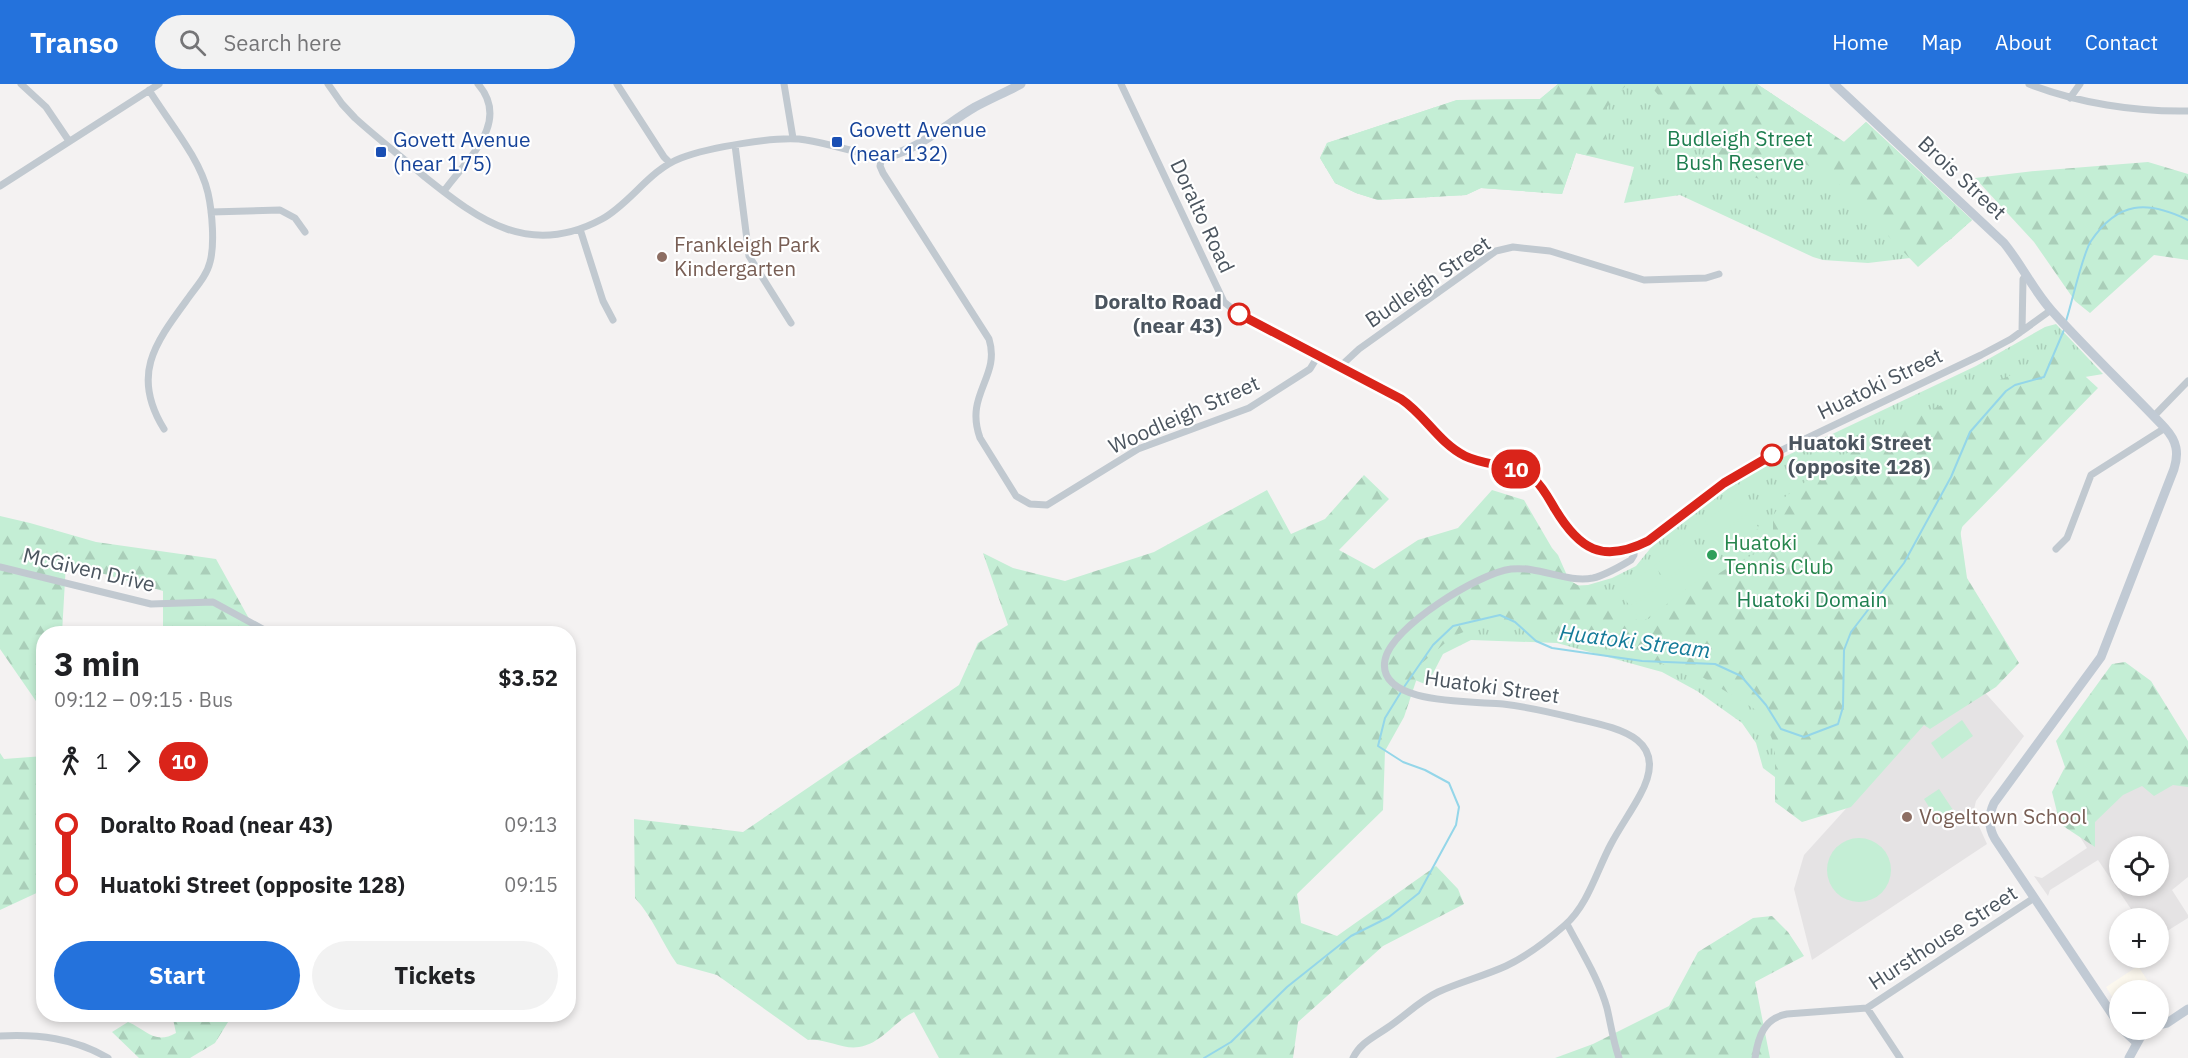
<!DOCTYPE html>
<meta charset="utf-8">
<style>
body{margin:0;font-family:"IBM Plex Sans",sans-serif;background:#f2f2f2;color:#202124;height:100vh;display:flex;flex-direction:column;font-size:22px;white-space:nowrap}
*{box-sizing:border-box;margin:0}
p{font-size:20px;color:#757577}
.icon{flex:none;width:33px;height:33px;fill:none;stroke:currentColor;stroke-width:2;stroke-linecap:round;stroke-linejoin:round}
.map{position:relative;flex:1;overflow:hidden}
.sheet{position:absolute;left:36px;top:542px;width:540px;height:396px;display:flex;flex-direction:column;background:#fff;border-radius:24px;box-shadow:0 3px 9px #0003}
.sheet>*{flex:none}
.badge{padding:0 12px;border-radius:20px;font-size:21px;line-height:39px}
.tools{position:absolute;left:2109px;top:752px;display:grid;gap:12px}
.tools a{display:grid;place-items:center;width:60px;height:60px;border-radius:50%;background:#fff;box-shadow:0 3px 9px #0003;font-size:30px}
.map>.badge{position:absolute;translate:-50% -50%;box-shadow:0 0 0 3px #fff}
.legs{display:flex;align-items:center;gap:9px;height:66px;padding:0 18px;font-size:20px}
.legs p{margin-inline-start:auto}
.summary{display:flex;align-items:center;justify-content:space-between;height:102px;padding:0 18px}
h1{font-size:33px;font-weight:800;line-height:45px}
.primary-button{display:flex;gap:12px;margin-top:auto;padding:12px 18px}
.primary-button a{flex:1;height:69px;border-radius:36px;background:#2472dc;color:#fff;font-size:24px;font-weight:800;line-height:69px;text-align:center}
.primary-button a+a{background:#f2f2f2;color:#202124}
ul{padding:0 18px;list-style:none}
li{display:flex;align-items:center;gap:21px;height:60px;font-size:22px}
li i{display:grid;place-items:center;width:9px;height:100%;margin:0 8px;background:currentColor}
li i::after{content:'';width:15px;height:15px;margin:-8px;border:4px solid;border-radius:50%;background:#fff}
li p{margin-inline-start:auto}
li:first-child i{background:linear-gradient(#0000 50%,currentColor 0)}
li:last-child i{background:linear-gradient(currentColor 50%,#0000 0)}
header{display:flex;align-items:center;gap:36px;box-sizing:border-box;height:84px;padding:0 30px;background:#2472dc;color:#fff}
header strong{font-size:28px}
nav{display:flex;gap:33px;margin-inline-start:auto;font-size:21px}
.search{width:420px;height:54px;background:#f2f2f2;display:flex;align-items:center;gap:15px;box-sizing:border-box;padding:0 21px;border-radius:33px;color:#757577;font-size:22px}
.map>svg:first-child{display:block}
</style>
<header>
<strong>Transo</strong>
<div class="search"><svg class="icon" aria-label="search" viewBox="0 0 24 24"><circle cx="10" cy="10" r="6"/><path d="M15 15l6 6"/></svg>Search here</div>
<nav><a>Home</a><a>Map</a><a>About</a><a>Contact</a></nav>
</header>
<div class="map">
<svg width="2188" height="974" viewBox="0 0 2188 974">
<defs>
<pattern id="grass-tufts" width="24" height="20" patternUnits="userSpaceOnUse" patternTransform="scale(1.5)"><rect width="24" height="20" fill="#c4eed5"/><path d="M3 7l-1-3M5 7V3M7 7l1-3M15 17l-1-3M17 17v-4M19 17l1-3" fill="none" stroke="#aaceb9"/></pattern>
<pattern id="forest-firs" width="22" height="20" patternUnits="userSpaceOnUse" patternTransform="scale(1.5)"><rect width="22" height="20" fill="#c4eed5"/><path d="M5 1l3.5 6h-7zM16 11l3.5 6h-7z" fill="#aaceb9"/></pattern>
</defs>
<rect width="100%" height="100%" fill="#f4f2f2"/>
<path fill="#fcf8ee" d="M2138 882 2154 906H2120L2119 924 2106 903Z"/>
<path fill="#e5e3e4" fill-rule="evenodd" d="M1971 593 2024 652 1976 717 1973 729 1987 760 1812 876 1794 805 1804 771 1920 643Z
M2188 675V793L2172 806 2188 831V834L2159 852 2158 834H2137L2098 776 2050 806 2048 812 2034 792 2042 794 2087 764 2070 737ZM2120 762H2158V801H2120Z"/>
<path fill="url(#grass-tufts)" d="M1558 0H1757L1844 58 1866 38 1972 136 1951 155 1927 172 1868 179 1823 176 1813 173 1680 111 1624 119 1634 83 1576 69 1562 110 1481 104 1466 111 1378 116 1356 109 1335 99 1320 74 1327 59 1457 16 1540 15Z
M2056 240 2103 290 2067 296 1977 383 1951 488 1783 699 1763 684 1756 659 1742 639 1697 607 1662 588 1557 559 1471 556 1443 570 1427 601 1394 587 1393 572 1570 502 1588 501 1612 494 1636 482 1667 444 1733 397 1976 282 2045 243Z"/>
<path fill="url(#forest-firs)" d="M1558 0H1627L1607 23 1604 75 1576 69 1562 110 1481 104 1466 111 1378 116 1356 109 1335 99 1320 74 1327 59 1457 16 1540 15Z
M1639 0H1757L1844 58 1866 38 1972 136 1918 183 1833 94 1793 74 1762 96 1715 79 1654 6Z
M2148 78 2188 90V176L2154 171 2090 229 2075 217 2034 158 1975 94 2035 87Z
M2053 263 2098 304 1960 445 1967 494 2019 579 1996 603 1930 645 1924 641 1851 723 1802 738 1775 718V662L1761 629 1699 591 1604 562 1526 541 1498 539 1475 543 1452 553 1422 579 1404 633 1385 667 1383 726 1297 810 1301 839 1337 852 1436 782 1458 805 1464 820 1383 862 1298 938 1293 974H939L914 928C894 937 883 959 859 963 843 966 825 954 808 956L717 891 677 880C662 859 653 833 635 814L634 735 743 748 959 601 978 559 1008 541 983 469 1013 484 1065 497 1154 468 1267 406 1291 450 1325 435 1364 391 1389 415 1339 466 1374 485 1418 456 1458 444 1492 406 1524 416 1552 464 1558 471 1569 496 1642 539 1732 481 1773 461V432L1785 413 1833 377 1898 340 2011 291Z
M0 432 30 439 96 458 216 475 257 549H163V507L66 479 62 549H44L43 619 38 620 0 565Z
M2125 578 2151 597 2188 657V703L2173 701 2154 712 2142 702 2123 711 2095 738V763L2060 740 2052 708 2065 683 2056 657 2112 580Z
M0 669 4 675 44 672 43 806 0 826Z
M1772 832 1788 848 1804 872 1755 898 1770 974H1555L1593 960 1669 922 1698 868 1753 834Z
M172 930H233L215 959 190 974H139L112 948 128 938C147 946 155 961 176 949Z"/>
<path fill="#c4eed5" d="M1737 414 1748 428 1716 452 1705 437Z
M1748 430 1759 444 1727 468 1716 454Z
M1686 458 1697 472 1665 496 1654 481Z
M1698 474 1709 488 1677 512 1666 498Z
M1651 484 1662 498 1630 522 1619 508Z
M1663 500 1674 515 1642 538 1631 524Z
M1962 636 1973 652 1942 675 1931 659Z
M1939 705 1955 729 1939 739 1924 715Z
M1827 786a32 32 0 1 1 64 0a32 32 0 1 1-64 0Z"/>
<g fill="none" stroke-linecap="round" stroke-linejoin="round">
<path stroke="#94d6e9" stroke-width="2" d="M2066 237C2072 219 2082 171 2091 157 2118 117 2147 116 2188 136
M1404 603 1433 561 1453 542 1500 531 1515 538 1536 557 1552 564 1642 577 1715 580 1741 592 1766 621 1781 645 1804 653 1838 640 1843 623 1844 566 1851 548 1904 479 1951 393 1970 348 2006 307 2015 301 2044 293 2064 246
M1204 974 1231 958 1287 903 1351 852 1389 833 1419 809 1456 741 1459 723 1449 699 1425 686 1403 678 1378 662 1385 634 1401 608"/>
<path stroke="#c1c9d0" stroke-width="7" d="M21 0 46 23 69 57
M328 0 342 20 355 34C378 55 402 73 425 93 480 137 530 174 602 135 631 119 649 86 681 74 707 64 779 51 806 56 831 60 856 69 882 73L880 82 883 89 989 255C1001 293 964 310 980 354L1016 412 1030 420 1047 421 1138 365 1249 324 1310 285 1318 272
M617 0 664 73 670 79
M784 0 793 54
M1121 0 1224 218 1239 230 1401 315C1425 331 1439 359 1465 372 1488 383 1513 379 1534 395 1543 402 1549 415 1555 425 1579 466 1602 480 1648 457L1724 399 1761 376 1981 271 2011 255 2051 226
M2029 0C2078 19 2135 28 2188 27
M149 6C168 37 200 74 208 109 212 127 215 160 210 178 207 191 197 202 189 213 156 258 130 290 164 345
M2070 14 2080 0
M735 61 749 172 791 239
M0 102 159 0
M444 107C465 77 512 39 478 0
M211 128 280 126 295 134 305 148
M580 145 603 217 613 236
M2022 247 2023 195 2026 191
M1341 285 1345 278 1359 265 1496 167 1513 163 1550 167 1644 196 1706 194 1719 190
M2154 332 2188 297
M2056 465 2067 454 2091 391 2165 344
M0 483 151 520 213 518 270 549
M1567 840C1581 867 1599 895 1607 924 1611 941 1613 957 1619 974
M1867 924 1900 974
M0 952C38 950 74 954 108 974
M1353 974C1360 959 1374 953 1387 944 1405 932 1419 917 1438 908 1460 898 1484 892 1506 882 1527 872 1548 856 1565 841 1588 821 1597 786 1611 760 1620 743 1631 728 1640 711 1672 653 1617 644 1574 634 1550 628 1527 623 1503 620 1476 617 1376 622 1385 576 1391 543 1479 489 1511 485 1540 482 1566 499 1593 494 1606 491 1619 483 1631 476L1634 471V464
M1755 974C1758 953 1764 934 1787 930L1867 924 2034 814"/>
<path stroke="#c1cad4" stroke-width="9" d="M1834 0 2004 159C2022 181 2033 206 2052 227 2088 267 2128 305 2165 344 2177 357 2179 369 2174 385L2101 573 1994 719C1988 732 1988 743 1995 755L2120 942
M882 73C914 70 947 39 975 23 990 15 1006 8 1021 0
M2158 941 2167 939 2188 925
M2122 945 2137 959
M2129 974 2140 954 2150 945"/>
</g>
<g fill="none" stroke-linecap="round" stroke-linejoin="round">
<defs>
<path id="line-1" d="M1239 230 1401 315C1425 331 1439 359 1465 372 1488 383 1513 379 1534 395 1543 403 1549 415 1555 425 1579 465 1602 480 1648 457L1724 399 1772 371"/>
</defs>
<use href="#line-1" stroke="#fff" stroke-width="14"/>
<use href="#line-1" stroke="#da241a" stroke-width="9"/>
</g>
<g fill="#1a4fb4" stroke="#fff" stroke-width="2">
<rect x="831" y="52" width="12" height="12" rx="3"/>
<rect x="375" y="62" width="12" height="12" rx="3"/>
</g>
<g fill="#8d6e63" stroke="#fff" stroke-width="2">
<circle cx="662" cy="173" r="6"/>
<circle cx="1907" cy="733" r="6"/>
</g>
<g fill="#fff" stroke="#da241a" stroke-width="3">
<circle cx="1239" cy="230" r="10"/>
<circle cx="1772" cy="371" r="10"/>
</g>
<circle fill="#2e9e5b" stroke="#fff" stroke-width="2" cx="1712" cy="471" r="6"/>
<g text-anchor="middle" stroke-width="4.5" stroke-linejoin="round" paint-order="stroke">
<g font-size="21" fill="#164399" stroke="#fff" text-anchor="start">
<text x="849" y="53">Govett Avenue<tspan x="849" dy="24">(near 132)</tspan></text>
<text x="393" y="63">Govett Avenue<tspan x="393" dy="24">(near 175)</tspan></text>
</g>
<g font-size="21" fill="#1d7e4f" stroke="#fff">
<text x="1740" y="62">Budleigh Street<tspan x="1740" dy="24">Bush Reserve</tspan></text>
<text x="1812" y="523">Huatoki Domain</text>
</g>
<g font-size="21" fill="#4b555f" stroke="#fff">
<text transform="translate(1962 94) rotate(43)" y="7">Brois Street</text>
<text transform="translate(1202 132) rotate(65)" y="7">Doralto Road</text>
<text transform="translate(1428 198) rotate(-34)" y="7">Budleigh Street</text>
<text transform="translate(1880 300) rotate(-26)" y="7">Huatoki Street</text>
<text transform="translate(1184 331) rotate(-24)" y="7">Woodleigh Street</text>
<text transform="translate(89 486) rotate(13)" y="7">McGiven Drive</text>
<text transform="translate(1492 603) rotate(8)" y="7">Huatoki Street</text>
<text transform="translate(1943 854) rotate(-33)" y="7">Hursthouse Street</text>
</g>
<g font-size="21" fill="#785e54" stroke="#fff" text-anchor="start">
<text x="674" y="168">Frankleigh Park<tspan x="674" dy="24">Kindergarten</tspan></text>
<text x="1919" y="740">Vogeltown School</text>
</g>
<g font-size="21" font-weight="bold" fill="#4b555f" stroke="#fff" text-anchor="end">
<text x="1222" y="225">Doralto Road<tspan x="1222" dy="24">(near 43)</tspan></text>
<text x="1788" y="366" text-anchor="start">Huatoki Street<tspan x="1788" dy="24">(opposite 128)</tspan></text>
</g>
<g font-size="21" fill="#27864d" stroke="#fff" text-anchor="start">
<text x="1724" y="466">Huatoki<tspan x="1724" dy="24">Tennis Club</tspan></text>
</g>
<g font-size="22" font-style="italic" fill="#147b99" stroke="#fff">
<text transform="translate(1635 557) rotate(7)" y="8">Huatoki Stream</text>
</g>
</g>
</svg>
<div class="tools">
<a><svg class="icon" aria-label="locate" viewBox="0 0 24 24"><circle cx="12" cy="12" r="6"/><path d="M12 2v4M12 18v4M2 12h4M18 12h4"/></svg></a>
<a>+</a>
<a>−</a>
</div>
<b class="badge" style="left:1516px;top:385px;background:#da241a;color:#fff">10</b>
<section class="sheet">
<div class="summary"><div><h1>3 min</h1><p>09:12 – 09:15 · Bus</p></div><b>$3.52</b></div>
<div class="legs"><svg class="icon" aria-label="walk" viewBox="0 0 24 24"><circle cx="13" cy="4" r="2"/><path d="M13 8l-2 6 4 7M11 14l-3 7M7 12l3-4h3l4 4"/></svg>1<svg class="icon" aria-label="forward" viewBox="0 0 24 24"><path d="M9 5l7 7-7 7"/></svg><b class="badge" style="background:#da241a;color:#fff">10</b></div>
<ul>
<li><i style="color:#da241a"></i><b>Doralto Road (near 43)</b><p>09:13</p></li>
<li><i style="color:#da241a"></i><b>Huatoki Street (opposite 128)</b><p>09:15</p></li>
</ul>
<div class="primary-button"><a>Start</a><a>Tickets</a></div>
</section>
</div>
